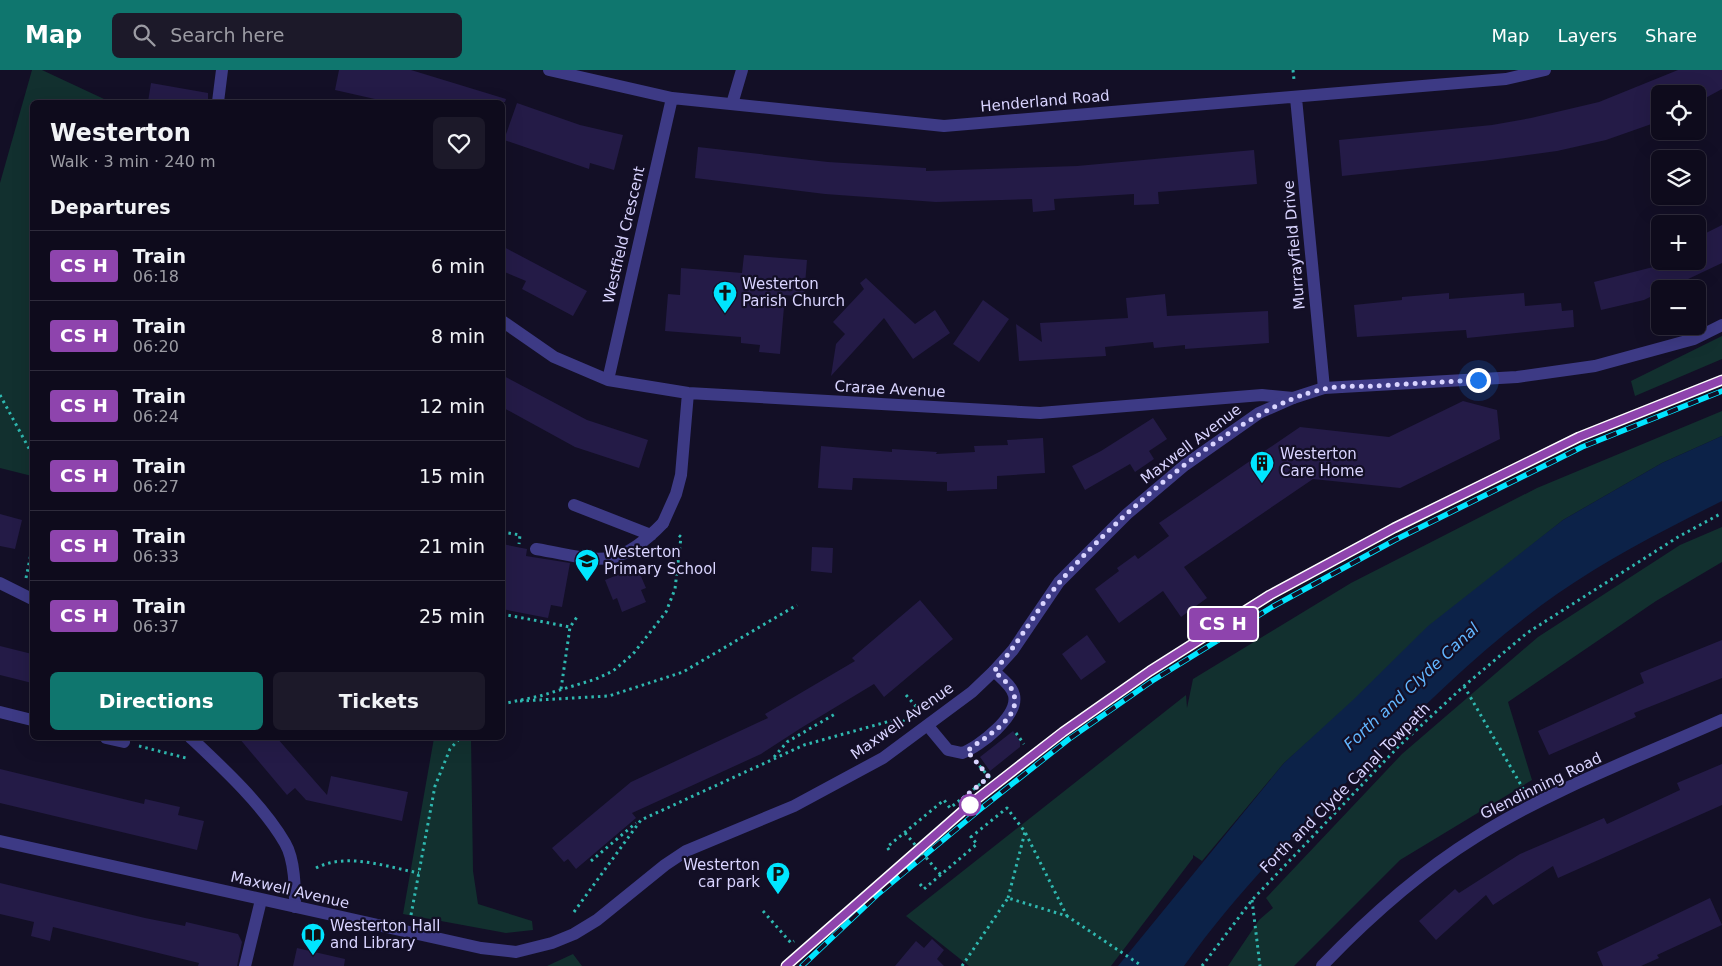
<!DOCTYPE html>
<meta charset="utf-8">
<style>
body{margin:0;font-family:"DejaVu Sans",sans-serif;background:#1c1929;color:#f1f3f6;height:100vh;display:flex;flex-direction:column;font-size:19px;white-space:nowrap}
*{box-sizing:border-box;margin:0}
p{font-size:16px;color:#9b9ba3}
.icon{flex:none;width:28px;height:28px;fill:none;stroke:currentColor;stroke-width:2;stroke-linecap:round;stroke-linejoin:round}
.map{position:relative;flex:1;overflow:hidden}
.side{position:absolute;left:30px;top:30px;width:475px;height:640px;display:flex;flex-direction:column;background:#0e0b1c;border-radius:8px;box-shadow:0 5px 20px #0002,0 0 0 1px #2e2b3b}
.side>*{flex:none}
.badge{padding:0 10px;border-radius:4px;font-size:18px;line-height:32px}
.buttons{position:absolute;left:1651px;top:15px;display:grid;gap:10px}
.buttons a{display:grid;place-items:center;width:55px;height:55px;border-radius:8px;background:#0e0b1c;box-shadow:0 5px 20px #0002,0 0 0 1px #2e2b3b;font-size:25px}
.you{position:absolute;width:25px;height:25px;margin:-12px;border:4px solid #fff;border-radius:50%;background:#1a73e8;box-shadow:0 0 0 8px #1a73e833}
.map>.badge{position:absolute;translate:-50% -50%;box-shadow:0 0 0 2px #fff}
h2{padding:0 20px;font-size:19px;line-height:45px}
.round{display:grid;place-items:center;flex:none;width:52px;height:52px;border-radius:8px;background:#1c1929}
.head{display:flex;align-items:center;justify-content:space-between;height:85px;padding:0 20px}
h1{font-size:24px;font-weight:700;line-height:38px}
.action{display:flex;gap:10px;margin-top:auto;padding:10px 20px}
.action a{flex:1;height:58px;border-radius:8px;background:#0f766e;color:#fff;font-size:20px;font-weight:700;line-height:58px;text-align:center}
.action a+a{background:#1c1929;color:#f1f3f6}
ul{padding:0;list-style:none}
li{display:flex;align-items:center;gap:15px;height:70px;padding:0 20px;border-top:1px solid #2e2b3b}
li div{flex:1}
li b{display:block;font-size:19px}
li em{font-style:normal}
li .badge{min-width:55px;font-weight:700;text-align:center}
header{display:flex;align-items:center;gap:30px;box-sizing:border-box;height:70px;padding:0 25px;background:#0f766e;color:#fff}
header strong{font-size:24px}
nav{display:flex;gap:28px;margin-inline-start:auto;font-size:18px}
.search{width:350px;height:45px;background:#1c1929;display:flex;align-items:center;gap:12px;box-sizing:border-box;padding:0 18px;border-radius:8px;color:#9b9ba3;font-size:19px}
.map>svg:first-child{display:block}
</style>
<header>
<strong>Map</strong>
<div class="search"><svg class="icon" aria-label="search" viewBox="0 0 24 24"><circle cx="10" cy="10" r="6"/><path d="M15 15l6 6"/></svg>Search here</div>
<nav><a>Map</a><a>Layers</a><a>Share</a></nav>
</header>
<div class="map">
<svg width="1722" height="896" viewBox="0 0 1722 896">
<rect width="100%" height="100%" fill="#130f26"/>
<path fill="#12302f" d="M32 0H42L104 29V32H32V406L0 398V113Z
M1722 266V289L1635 326 1631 311Z
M1722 341V366L1662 393 1563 450 1512 491 1284 693 1202 791 1193 785V788L1111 896H969L906 846 1186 625 1187 638 1193 609 1351 513 1537 418Z
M1722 457V492L1656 531 1508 632 1532 710 1400 790 1294 896H1228L1259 850 1273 838 1266 828 1402 684 1538 567 1680 475Z
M434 668H471L473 801 478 834 532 851 533 860 506 863 403 844Z
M573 884 582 896H547Z"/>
<path fill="#0c2248" d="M1722 366V431C1666 459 1609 488 1557 524 1490 571 1432 628 1373 686 1306 752 1239 819 1184 896H1118L1284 693 1353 630 1428 556 1563 450 1662 393Z"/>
<path fill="#241b47" d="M339 0H411L506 29 505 32H388L335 20Z
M1678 0H1722V19L1698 32V24H1660V51L1606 70 1557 81 1483 91 1342 106 1339 70 1492 55 1531 48 1599 32Z
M151 13 208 23V32H148Z
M517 33 580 55 623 65 614 100 590 93 589 99 504 70Z
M698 77 828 92 926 98V101L1077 96 1254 80 1257 114 1158 122 1159 134 1134 135V124L1054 129 1055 140 1033 142 1032 129 936 132 825 124 695 108Z
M1722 155V193L1667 219H1660V222L1644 230 1601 240 1594 212 1661 195 1659 191H1698V167Z
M502 176 587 221 573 246 522 219 526 211 502 201Z
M744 185 807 190 804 227 785 225 780 284 759 282 760 275 741 273V267L665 261 668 224 680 225 681 198 742 203Z
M866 208 915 254 935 240 950 263 913 289 884 248 831 306 836 274 845 264 833 252 864 219 860 213Z
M1449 223V229L1524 223 1525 236 1561 233 1562 241 1573 240 1574 257 1467 268 1466 260 1357 267 1354 235 1402 230V227Z
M1165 224 1167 246 1268 241 1269 273 1185 279V275L1154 278 1153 272 1105 277 1106 286 1019 291 1016 254 1042 272 1040 253 1128 248 1126 228Z
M983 230 1009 249 979 292 953 274Z
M502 305 587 350 648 370 639 398 575 377 502 337Z
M1463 331 1497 340 1500 369 1400 418 1313 409 1184 497 1207 528 1181 547 1163 521 1119 553 1095 519 1119 501 1117 498 1135 485 1138 489 1169 466 1159 453 1300 357 1389 367Z
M1153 348 1167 369 1149 381 1154 389 1135 402 1130 394 1085 420 1072 396 1101 381Z
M1043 368 1045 403 997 406V419L947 421V412L853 408 852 420 818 418 821 376 892 382V379L937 382 936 384 975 382 974 376 1008 375 1007 370Z
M0 444 22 450 15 479 0 476Z
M502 474 527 479 526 486 570 493 562 537 551 535 548 548 502 539Z
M812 477 833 478 832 503 811 501Z
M637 497 646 518 641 520 646 532 622 542 617 528 613 530 605 510Z
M920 530 953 569 884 627 874 614 801 658 761 684 632 743 636 748 576 799 568 789 564 792 552 778 631 712 768 648 765 644 855 591 852 588Z
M1087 565 1106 592 1081 610 1062 584Z
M1722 570V608L1634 643 1636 647 1549 685 1538 661 1644 613 1640 603Z
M0 576 32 584V613L0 605Z
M1013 661 1020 671V677L990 701 980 687Z
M239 668H277L327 725 331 706 408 722 402 751 306 730 295 718 287 725Z
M1722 694V735L1558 808 1553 796 1493 835 1486 825 1436 870 1419 851 1455 819 1459 823 1520 784 1604 748 1607 754 1680 720 1677 713Z
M0 699 144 734 145 729 180 737 178 745 204 751 197 780 0 733Z
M0 813 145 848 185 856 186 852 238 864 242 872 237 896H198L199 893 53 857 50 871 31 866 34 852 0 844Z
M1710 828 1722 855 1657 885 1659 888 1641 896H1603L1597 882Z
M932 869 944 880 937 889 944 896H895L916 871 924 878Z
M297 878 345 889 344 896H293Z"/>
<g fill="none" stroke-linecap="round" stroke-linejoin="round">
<path stroke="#2fb8b0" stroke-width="3" stroke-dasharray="2.5 4" stroke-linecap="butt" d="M1293 0 1294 10
M0 325 32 384
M502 462 520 465 519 474
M26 508 32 479
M502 544 570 557
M1464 616 1525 722
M561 619 570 557 577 547
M906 625 919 640
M520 631 609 626 683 602 797 535
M502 634 540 626 596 609 613 601 633 584 666 542 675 519 681 467 676 463
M1016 663 1024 674
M139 676 186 688
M774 687 787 672 835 644
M889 780 887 777 944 730 950 738 989 707 977 693
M591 791 636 753
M316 798C347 782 387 797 419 803
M920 814 924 819 977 774 971 767 1007 738 1025 762 1067 846
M1008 828 1025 762
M1252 830 1260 896
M763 841 791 873 794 871
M574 842 641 750 804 675 901 648 904 652
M411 845 435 716 450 679 460 668
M962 896 1008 828 1067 846 1142 896
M1202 896 1252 830 1399 676 1464 616 1527 563 1678 467 1722 443"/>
<path stroke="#3d3a85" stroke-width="12" d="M574 435 651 465
M536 479C597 489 615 503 663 453
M0 642 32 650
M928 656 948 680 962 683C979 677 1019 646 1014 625 1012 616 1001 608 994 601
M106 668 124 672
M245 896 261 830"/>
<path stroke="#3d3a85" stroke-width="12" d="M549 0 672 28 944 56 1506 9 1545 0
M1296 28 1324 318
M218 32 222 0
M732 34 742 0
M502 251 554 287 608 310 688 323 1040 343 1262 325 1293 328
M608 310 672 28
M663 453 676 424 681 405 688 323
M0 513 32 529
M191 668C222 697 264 736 285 773 295 790 295 819 295 837"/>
<path stroke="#3d3a85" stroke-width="12" d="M0 771 481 878 516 882 552 873 574 864 597 850 665 795 686 781 794 736 883 688 972 622 994 601 1013 580 1059 512 1127 444 1185 395 1259 343 1293 328 1324 318 1517 307 1595 296 1694 269 1722 255
M1322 896C1369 847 1418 803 1476 767 1550 720 1641 686 1722 650"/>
<defs>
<path id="rail" d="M786 896 973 732 1063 662 1161 594 1270 525 1395 458 1579 367 1722 310
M802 896 877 825 983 737 1069 669 1152 611 1272 537 1395 470 1582 377 1722 321"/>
</defs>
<use href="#rail" stroke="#00e5ff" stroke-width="5.5"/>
<use href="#rail" stroke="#130f26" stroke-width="4" stroke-dasharray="11" stroke-linecap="butt"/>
<path stroke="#2fb8b0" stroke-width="3" stroke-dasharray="2.5 4" stroke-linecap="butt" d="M905 763 941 805"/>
</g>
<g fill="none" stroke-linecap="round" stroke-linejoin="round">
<defs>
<path id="line" d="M786 896 973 732 1063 662 1150 601 1270 525 1394 458 1579 367 1722 310"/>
</defs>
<use href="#line" stroke="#fff" stroke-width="11"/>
<use href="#line" stroke="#8e44ad" stroke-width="8"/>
<path stroke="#d9d4ff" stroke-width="5" stroke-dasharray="0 9" d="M970 735 963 728 989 707 967 681C983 668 1021 649 1014 625 1012 615 1001 608 994 601 1019 574 1035 541 1059 513 1114 448 1240 336 1324 319 1339 315 1357 317 1373 316 1408 314 1443 312 1478 310"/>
</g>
<defs>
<symbol id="church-pin" viewBox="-11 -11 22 30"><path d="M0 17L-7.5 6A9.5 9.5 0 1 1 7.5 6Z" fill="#00e5ff" stroke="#130f26"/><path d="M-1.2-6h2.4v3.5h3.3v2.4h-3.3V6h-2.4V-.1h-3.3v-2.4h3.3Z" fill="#111"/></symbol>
<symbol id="building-pin" viewBox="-11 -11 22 30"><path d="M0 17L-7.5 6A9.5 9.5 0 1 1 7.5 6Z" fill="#00e5ff" stroke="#130f26"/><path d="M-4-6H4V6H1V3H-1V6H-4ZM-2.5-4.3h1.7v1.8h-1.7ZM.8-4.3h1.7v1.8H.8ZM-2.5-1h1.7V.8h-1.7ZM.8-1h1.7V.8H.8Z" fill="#111"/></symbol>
<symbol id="school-pin" viewBox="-11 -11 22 30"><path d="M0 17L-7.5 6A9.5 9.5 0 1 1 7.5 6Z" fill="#00e5ff" stroke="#130f26"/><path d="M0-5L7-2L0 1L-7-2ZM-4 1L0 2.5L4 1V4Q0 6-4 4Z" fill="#111"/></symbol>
<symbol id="parking-pin" viewBox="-11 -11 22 30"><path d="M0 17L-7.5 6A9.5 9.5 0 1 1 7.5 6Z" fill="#00e5ff" stroke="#130f26"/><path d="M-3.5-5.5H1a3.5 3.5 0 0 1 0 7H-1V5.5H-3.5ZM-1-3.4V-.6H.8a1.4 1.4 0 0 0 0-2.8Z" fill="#111"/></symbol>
<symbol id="library-pin" viewBox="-11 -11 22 30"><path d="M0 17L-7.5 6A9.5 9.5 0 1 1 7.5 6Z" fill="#00e5ff" stroke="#130f26"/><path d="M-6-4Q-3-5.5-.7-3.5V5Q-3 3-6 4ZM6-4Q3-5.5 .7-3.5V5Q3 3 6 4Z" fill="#111"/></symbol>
</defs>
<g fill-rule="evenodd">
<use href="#church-pin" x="711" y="209" width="28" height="38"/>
<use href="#building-pin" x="1248" y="379" width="28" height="38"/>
<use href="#school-pin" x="573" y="477" width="28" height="38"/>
<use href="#parking-pin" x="764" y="790" width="28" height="38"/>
<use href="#library-pin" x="299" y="851" width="28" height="38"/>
</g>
<circle fill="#fff" stroke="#8e44ad" stroke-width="2.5" cx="970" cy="735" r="10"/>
<g text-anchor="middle" stroke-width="4.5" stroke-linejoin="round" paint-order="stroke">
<g font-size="15" fill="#d9d4ff" stroke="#130f26">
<text transform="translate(1045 31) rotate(-5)" y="5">Henderland Road</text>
<text transform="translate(624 165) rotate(-77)" y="5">Westfield Crescent</text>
<text transform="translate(1294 175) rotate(-95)" y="5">Murrayfield Drive</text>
<text transform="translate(890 319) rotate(3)" y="5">Crarae Avenue</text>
<text transform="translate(1191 374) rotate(-37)" y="5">Maxwell Avenue</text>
<text transform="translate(902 651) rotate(-35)" y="5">Maxwell Avenue</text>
<text transform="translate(1541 716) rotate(-26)" y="5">Glendinning Road</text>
<text transform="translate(1345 718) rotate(-45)" y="5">Forth and Clyde Canal Towpath</text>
<text transform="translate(290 820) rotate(13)" y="5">Maxwell Avenue</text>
</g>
<g font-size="15" fill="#d9d4ff" stroke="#130f26" text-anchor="start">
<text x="742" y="219">Westerton<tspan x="742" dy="17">Parish Church</tspan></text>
<text x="1280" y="389">Westerton<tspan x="1280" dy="17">Care Home</tspan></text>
<text x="604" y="487">Westerton<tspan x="604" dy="17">Primary School</tspan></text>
<text x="760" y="800" text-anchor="end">Westerton<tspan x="760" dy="17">car park</tspan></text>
<text x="330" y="861">Westerton Hall<tspan x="330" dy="17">and Library</tspan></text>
</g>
<g font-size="16" font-style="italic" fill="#62b6ff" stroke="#130f26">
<text transform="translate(1411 616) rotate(-43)" y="6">Forth and Clyde Canal</text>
</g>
</g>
</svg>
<div class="buttons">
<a><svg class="icon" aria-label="locate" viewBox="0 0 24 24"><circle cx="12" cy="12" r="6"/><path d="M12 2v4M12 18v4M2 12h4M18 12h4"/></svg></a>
<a><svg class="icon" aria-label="layers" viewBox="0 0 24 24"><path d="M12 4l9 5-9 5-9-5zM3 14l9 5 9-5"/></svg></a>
<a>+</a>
<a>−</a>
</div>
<div class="you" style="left:1478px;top:310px"></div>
<b class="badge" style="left:1223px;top:554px;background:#8e44ad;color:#fff">CS H</b>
<section class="side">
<div class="head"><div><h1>Westerton</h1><p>Walk · 3 min · 240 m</p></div><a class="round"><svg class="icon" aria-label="heart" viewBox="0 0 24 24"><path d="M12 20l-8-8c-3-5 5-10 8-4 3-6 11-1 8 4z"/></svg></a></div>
<h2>Departures</h2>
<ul>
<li><span class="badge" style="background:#8e44ad;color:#fff">CS H</span><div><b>Train</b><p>06:18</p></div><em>6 min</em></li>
<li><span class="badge" style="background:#8e44ad;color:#fff">CS H</span><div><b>Train</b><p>06:20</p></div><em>8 min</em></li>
<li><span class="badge" style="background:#8e44ad;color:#fff">CS H</span><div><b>Train</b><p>06:24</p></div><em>12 min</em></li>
<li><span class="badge" style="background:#8e44ad;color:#fff">CS H</span><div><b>Train</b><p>06:27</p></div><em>15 min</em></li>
<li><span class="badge" style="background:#8e44ad;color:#fff">CS H</span><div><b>Train</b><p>06:33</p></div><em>21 min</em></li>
<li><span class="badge" style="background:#8e44ad;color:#fff">CS H</span><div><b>Train</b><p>06:37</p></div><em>25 min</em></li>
</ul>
<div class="action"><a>Directions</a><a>Tickets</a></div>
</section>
</div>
